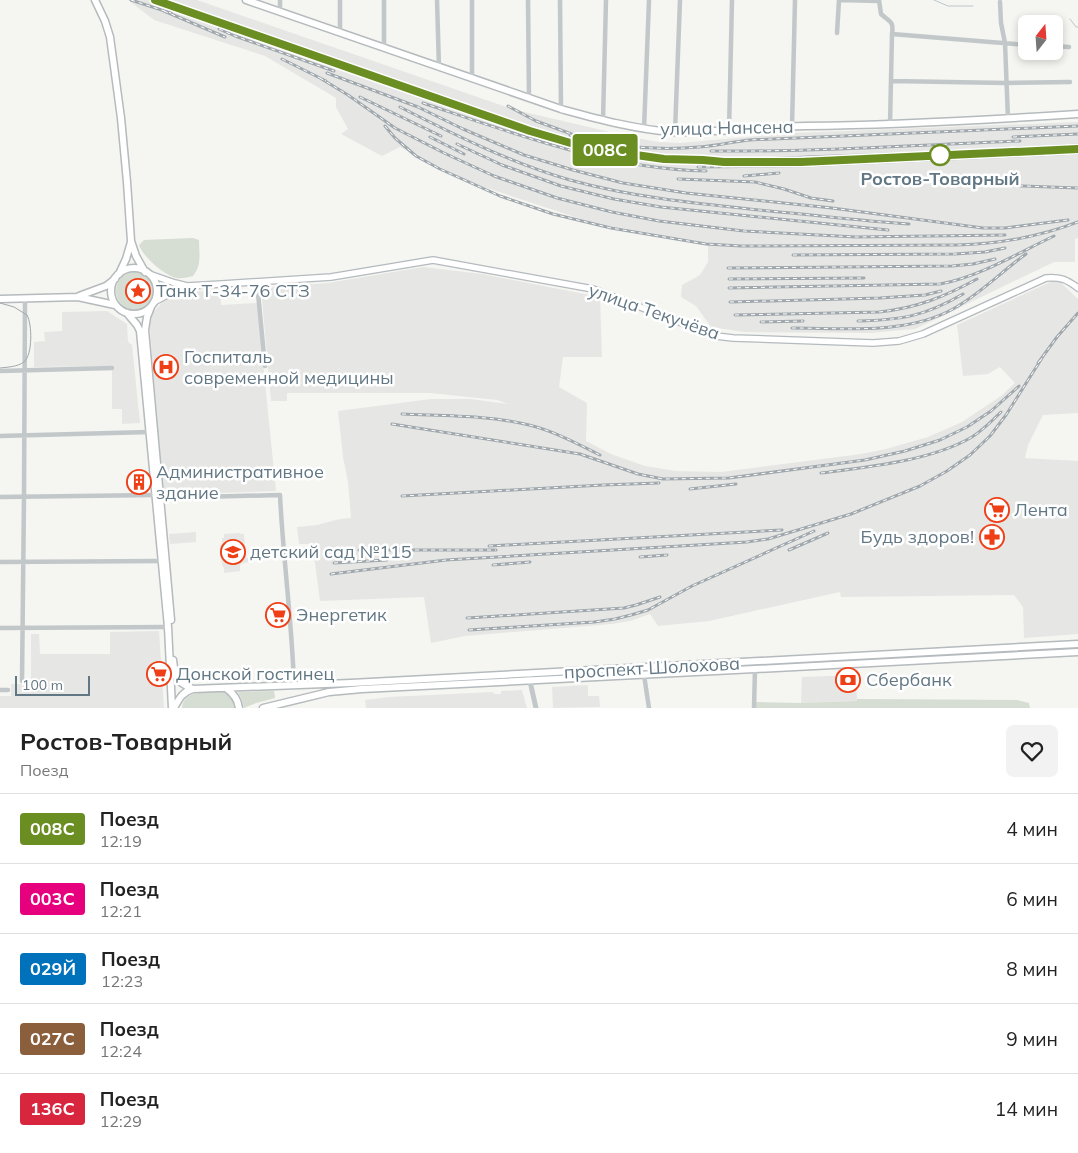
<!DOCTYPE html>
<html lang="ru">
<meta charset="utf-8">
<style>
body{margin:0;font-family:Mulish,sans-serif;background:#f2f2f2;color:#222;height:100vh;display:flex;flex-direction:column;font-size:19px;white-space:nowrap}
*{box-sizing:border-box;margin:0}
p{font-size:16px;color:#767676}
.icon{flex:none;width:28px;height:28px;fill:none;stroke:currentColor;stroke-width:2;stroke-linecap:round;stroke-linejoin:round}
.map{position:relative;height:708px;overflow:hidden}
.side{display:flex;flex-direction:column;background:#fff;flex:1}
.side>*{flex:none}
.badge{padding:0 10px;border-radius:4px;font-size:18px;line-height:32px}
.needle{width:32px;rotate:17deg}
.buttons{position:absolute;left:1018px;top:15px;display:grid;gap:10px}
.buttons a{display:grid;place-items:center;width:45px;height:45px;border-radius:8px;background:#fff;box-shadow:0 2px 8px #0003;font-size:25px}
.scale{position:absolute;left:15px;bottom:12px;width:75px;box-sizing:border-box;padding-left:5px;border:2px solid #627784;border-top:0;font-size:14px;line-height:18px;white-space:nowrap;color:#627784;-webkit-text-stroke:4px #fff;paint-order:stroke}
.map>.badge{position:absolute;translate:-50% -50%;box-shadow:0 0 0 2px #fff}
.round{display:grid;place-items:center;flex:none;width:52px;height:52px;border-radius:8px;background:#f2f2f2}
.overview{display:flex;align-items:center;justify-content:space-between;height:85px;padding:0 20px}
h1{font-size:24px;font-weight:700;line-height:38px}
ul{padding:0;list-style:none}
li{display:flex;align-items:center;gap:15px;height:70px;padding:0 20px;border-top:1px solid #e0e0e0}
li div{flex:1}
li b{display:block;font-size:19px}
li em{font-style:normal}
li .badge{min-width:55px;font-weight:700;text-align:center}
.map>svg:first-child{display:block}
</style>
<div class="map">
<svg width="1078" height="708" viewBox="0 0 1078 708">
<rect width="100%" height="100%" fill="#f5f5f1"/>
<path fill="#e6e7e5" d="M128 0H197L512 109 631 137 658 142 680 143 792 133 1078 122V238L1075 239V262H1054L915 329 870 333 744 332 711 327 696 306 681 297 682 285 700 275 708 262V243L593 223 472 183 400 147 382 156 341 134 348 129 336 107V98L265 56 154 20Z
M423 267 482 274 600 297 602 357H563L559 387 587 403 586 441 611 454 645 466 676 471 721 472 861 454 886 449 928 437 962 422 1001 396 1015 383 1000 367 988 374 963 376 957 325 1057 279 1078 299V413L1043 415 1028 445 1025 458 1078 461V634L1024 638 1023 607 1014 595 841 597 840 592 709 621 658 626 650 614 630 621 612 624 465 636 431 643 424 597 320 601 313 548 307 544H299L297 527 317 525 340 519 351 518 348 482 343 457 338 411 431 399H470L508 404 497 400 430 393H287V401H271L261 288 328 283Z
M220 290 221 305 257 303 276 491 163 495 149 317 160 305 164 294Z
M107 311 127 324 128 342 132 345 140 423 122 424V409H112V366L34 367V342L45 341 44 332 62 331V312Z
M196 532V542L170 544 169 534Z
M240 533 241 534H244L246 558H250V562L243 563 240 565V571L224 573V568L222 565 220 545H222V538H224V534Z
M159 631 164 708H0V696H11V684H29L31 681V634H39L40 654H110V632Z
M856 675 857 701 801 703 802 677Z
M588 685V696H599L600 707 553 708 552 687Z
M522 690 527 708H366L365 700 389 697 493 692 494 694H501V691Z"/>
<path fill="#d6ddd2" d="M193 238 199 240C199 254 202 265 193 276 188 277 182 279 177 278 165 276 143 257 139 245L144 240Z
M116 291a19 19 0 1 1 38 0a19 19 0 1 1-38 0Z
M274 691 275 698 256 703 244 708 242 700 238 692Z
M224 692 231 695 236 705 235 708H182C184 688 210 693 224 692Z
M857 699 1017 700 1029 703 1030 708H756V702L801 703 857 701Z"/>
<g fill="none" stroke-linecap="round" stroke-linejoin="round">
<path stroke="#bbc8cc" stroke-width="1" d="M934 0 948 6H973
M1070 19 1076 27H1078"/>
<defs>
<path id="secondary" d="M149 274 175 283 187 286 222 284 331 277 433 260 593 289 716 336 733 338 873 343 899 341 923 334 1046 278C1061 277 1066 279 1078 288
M154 302 167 295 186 286"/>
<path id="primary" d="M95 0 105 21 110 37 121 118 127 182 131 241 136 256 145 272
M246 0 561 109C598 119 634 129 672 132 682 133 693 132 703 131 737 131 771 127 805 126 896 125 987 120 1078 114
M111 291a23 23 0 1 1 46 0a23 23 0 1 1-46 0Z
M119 274 126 259 131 242
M79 296 106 286 115 279
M0 299 78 297 115 305
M151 307 147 317 145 330 171 620
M127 313 137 325 140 331 168 627 172 708
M173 660C175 678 176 682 193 689
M226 688C233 693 238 699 239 708
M174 708C179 699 182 692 193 689L351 683 1078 644
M263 708 329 692 362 689 755 669 1078 652"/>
</defs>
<use href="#secondary" stroke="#b4babe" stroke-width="8"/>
<use href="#primary" stroke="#b5babd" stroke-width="9"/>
<path stroke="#c2c7c9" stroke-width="4.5" d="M340 0V33
M384 0V48
M437 0 439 68
M472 0V79
M528 0 529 99
M560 0 561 109
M840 0 879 1
M879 0 881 14C890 22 894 21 892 34L890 125
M1000 2 1001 23 1005 43 1008 119
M280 12V0
M837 33 839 0
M892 34 1026 45
M1054 46 1069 47
M891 81 1006 83 1070 82
M603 120 606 0
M792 127 795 0
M644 129 649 0
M729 131 732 0
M675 132 680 0
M257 283 265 366
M0 371 112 368
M0 436 149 432
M0 497 155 495
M160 498 280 495C283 558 292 622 294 685
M0 562 161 561
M0 628 168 627
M644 675 649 708
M22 681 24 496 25 299
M0 690H8
M754 708 755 669"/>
<path stroke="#c2c7c9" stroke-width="5" d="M529 677 536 708"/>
<use href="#secondary" stroke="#fff" stroke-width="5.5"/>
<use href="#primary" stroke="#fff" stroke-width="6"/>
<path stroke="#a0a8ad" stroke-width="1" d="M0 303 14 307 27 315C32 324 33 354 24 362 17 367 8 367 0 368"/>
<defs>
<path id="rail" d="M131 0 171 13
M156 0C233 29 311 55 389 83 469 111 551 143 635 155 692 163 750 159 807 157 897 154 988 150 1078 145
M164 11 225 37
M219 29 235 36 334 71
M282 59 326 81
M327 73 418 107 463 129 524 155 573 170 623 183 686 193 832 208 983 228H1005L1068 220
M320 78 348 95 395 128 444 153 494 176 557 198 612 212 659 221 744 231 856 237 1005 235
M360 97 441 136
M423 103C515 134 608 169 706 171
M508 106 536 121 577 136
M400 107C455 135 511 163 570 180 635 198 702 204 769 211 815 215 862 221 909 224
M385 126 395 138 416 156 440 169 500 196 553 214 611 228 706 244 741 246 957 245C999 244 1039 237 1078 222
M570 135C611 146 657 151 699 147 716 146 732 142 749 140L1078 126
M430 137 464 154
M1013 137 1078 134
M457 144 502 165 561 186 614 199 661 207 888 230
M711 151C814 152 917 145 1020 141
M698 167 801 166 1078 153
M744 176 779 173
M678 179 755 182 784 189 811 198 833 201
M971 184 1078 188
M793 255 955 254 985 252 1005 248
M728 268 952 266 973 264 995 259
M729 279 864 278
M729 288 940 284C979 277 1018 253 1054 236
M730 302 880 298 925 295 941 291
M735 315 879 312C917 308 944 297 977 279
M858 321C902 320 925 316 963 294
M761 322 803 321
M792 328C844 328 906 335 953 309 980 294 1001 272 1026 254
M1038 363 1057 337 1078 313
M402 414C445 416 488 415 529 425 554 431 578 444 600 455
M392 424 580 454 638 474 663 479 729 478 865 460 905 451 940 440 967 427 991 411 1019 386
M821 473C868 467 931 461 972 437 983 430 992 421 1001 412
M690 489 736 484
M402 496 603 485 659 483
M489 546 782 530
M359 550H496
M789 550 828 533
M640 557 667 555
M334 563 387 560
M493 565 530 562
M331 574 446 560 747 542 768 539 851 514 920 486 947 471 970 455 990 436 1006 415 1042 358
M467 618 624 608 636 605 660 597
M469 630 594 622 615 619 631 615 648 610 692 586 814 531"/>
</defs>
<use href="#rail" stroke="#a0a8ad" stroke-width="3"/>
<use href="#rail" stroke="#fff" stroke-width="1" stroke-dasharray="4" stroke-linecap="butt"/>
</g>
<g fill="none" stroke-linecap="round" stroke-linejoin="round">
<defs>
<path id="line" d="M155 0 530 131 574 144 636 155 664 159 703 160 724 162H801L1078 149"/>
</defs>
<use href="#line" stroke="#fff" stroke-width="11"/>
<use href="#line" stroke="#6b8e23" stroke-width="8"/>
</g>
<defs>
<symbol id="sight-ring" viewBox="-11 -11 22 22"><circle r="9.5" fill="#fff" stroke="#ef3f17" stroke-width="1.5"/><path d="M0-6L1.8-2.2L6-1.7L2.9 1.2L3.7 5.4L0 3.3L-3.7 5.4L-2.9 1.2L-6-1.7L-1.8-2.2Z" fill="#ef3f17"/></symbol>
<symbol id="hospital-ring" viewBox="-11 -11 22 22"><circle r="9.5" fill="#fff" stroke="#ef3f17" stroke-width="1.5"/><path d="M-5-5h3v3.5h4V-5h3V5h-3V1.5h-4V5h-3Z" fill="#ef3f17"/></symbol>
<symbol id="building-ring" viewBox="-11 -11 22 22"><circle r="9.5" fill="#fff" stroke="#ef3f17" stroke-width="1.5"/><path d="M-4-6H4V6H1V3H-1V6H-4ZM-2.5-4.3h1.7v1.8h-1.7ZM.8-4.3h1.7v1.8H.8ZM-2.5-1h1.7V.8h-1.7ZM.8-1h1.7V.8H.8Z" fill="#ef3f17"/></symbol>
<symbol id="supermarket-ring" viewBox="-11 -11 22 22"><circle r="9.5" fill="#fff" stroke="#ef3f17" stroke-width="1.5"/><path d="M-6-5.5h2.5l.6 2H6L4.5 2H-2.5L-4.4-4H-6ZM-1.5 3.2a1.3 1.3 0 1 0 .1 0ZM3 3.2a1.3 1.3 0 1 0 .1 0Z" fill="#ef3f17"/></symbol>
<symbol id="pharmacy-ring" viewBox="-11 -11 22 22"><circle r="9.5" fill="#fff" stroke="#ef3f17" stroke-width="1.5"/><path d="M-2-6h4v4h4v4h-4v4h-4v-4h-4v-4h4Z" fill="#ef3f17"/></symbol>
<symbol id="school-ring" viewBox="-11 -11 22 22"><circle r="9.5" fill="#fff" stroke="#ef3f17" stroke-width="1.5"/><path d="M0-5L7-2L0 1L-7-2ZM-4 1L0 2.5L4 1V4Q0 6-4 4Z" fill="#ef3f17"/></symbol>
<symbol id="bank-ring" viewBox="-11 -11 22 22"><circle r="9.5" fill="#fff" stroke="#ef3f17" stroke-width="1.5"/><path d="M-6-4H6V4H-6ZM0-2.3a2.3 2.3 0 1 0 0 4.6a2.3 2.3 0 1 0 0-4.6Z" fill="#ef3f17"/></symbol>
</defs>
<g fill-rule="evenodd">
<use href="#sight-ring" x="124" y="277" width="28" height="28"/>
<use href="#hospital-ring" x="152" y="353" width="28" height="28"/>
<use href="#building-ring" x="125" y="468" width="28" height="28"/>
<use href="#supermarket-ring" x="983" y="496" width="28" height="28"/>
<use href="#pharmacy-ring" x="978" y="523" width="28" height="28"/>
<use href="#school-ring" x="219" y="538" width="28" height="28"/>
<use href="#supermarket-ring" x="264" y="601" width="28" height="28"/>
<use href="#supermarket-ring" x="145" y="660" width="28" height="28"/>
<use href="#bank-ring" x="834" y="666" width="28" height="28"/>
</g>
<circle fill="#fff" stroke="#6b8e23" stroke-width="2.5" cx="940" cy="155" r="10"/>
<g text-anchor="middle" stroke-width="5" stroke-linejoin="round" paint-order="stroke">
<g font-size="18" fill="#627784" stroke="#fff">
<text transform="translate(727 128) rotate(-1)" y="6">улица Нансена</text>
<text transform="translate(654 312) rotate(19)" y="6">улица Текучёва</text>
<text transform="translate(652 668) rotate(-3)" y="6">проспект Шолохова</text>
</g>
<g font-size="18" font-weight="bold" fill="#627784" stroke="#fff">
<text x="940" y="185">Ростов-Товарный</text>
</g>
<g font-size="18" fill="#627784" stroke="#fff" text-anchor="start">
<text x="156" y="297">Танк Т-34-76 СТЗ</text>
<text x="184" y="363">Госпиталь<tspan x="184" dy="21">современной медицины</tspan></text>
<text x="156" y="478">Административное<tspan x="156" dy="21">здание</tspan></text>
<text x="1014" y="516">Лента</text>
<text x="974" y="543" text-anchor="end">Будь здоров!</text>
<text x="250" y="558">детский сад №115</text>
<text x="296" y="621">Энергетик</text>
<text x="176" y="680">Донской гостинец</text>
<text x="866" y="686">Сбербанк</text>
</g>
</g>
</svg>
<div class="buttons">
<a><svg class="needle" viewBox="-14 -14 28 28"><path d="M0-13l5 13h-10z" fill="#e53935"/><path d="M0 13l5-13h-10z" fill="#767676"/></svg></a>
</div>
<div class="scale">100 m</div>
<b class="badge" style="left:605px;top:150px;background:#6b8e23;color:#fff">008С</b>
</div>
<section class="side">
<div class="overview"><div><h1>Ростов-Товарный</h1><p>Поезд</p></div><a class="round"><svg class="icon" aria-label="heart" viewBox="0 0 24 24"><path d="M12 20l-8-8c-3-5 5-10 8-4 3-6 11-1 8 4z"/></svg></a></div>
<ul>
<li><span class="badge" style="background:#6b8e23;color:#fff">008С</span><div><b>Поезд</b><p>12:19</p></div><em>4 мин</em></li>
<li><span class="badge" style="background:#e6007e;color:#fff">003С</span><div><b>Поезд</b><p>12:21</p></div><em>6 мин</em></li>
<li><span class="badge" style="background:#0072bc;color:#fff">029Й</span><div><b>Поезд</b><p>12:23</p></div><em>8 мин</em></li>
<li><span class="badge" style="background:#8b5e3c;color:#fff">027С</span><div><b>Поезд</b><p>12:24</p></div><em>9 мин</em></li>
<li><span class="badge" style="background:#d7263d;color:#fff">136С</span><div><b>Поезд</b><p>12:29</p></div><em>14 мин</em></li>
</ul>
</section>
